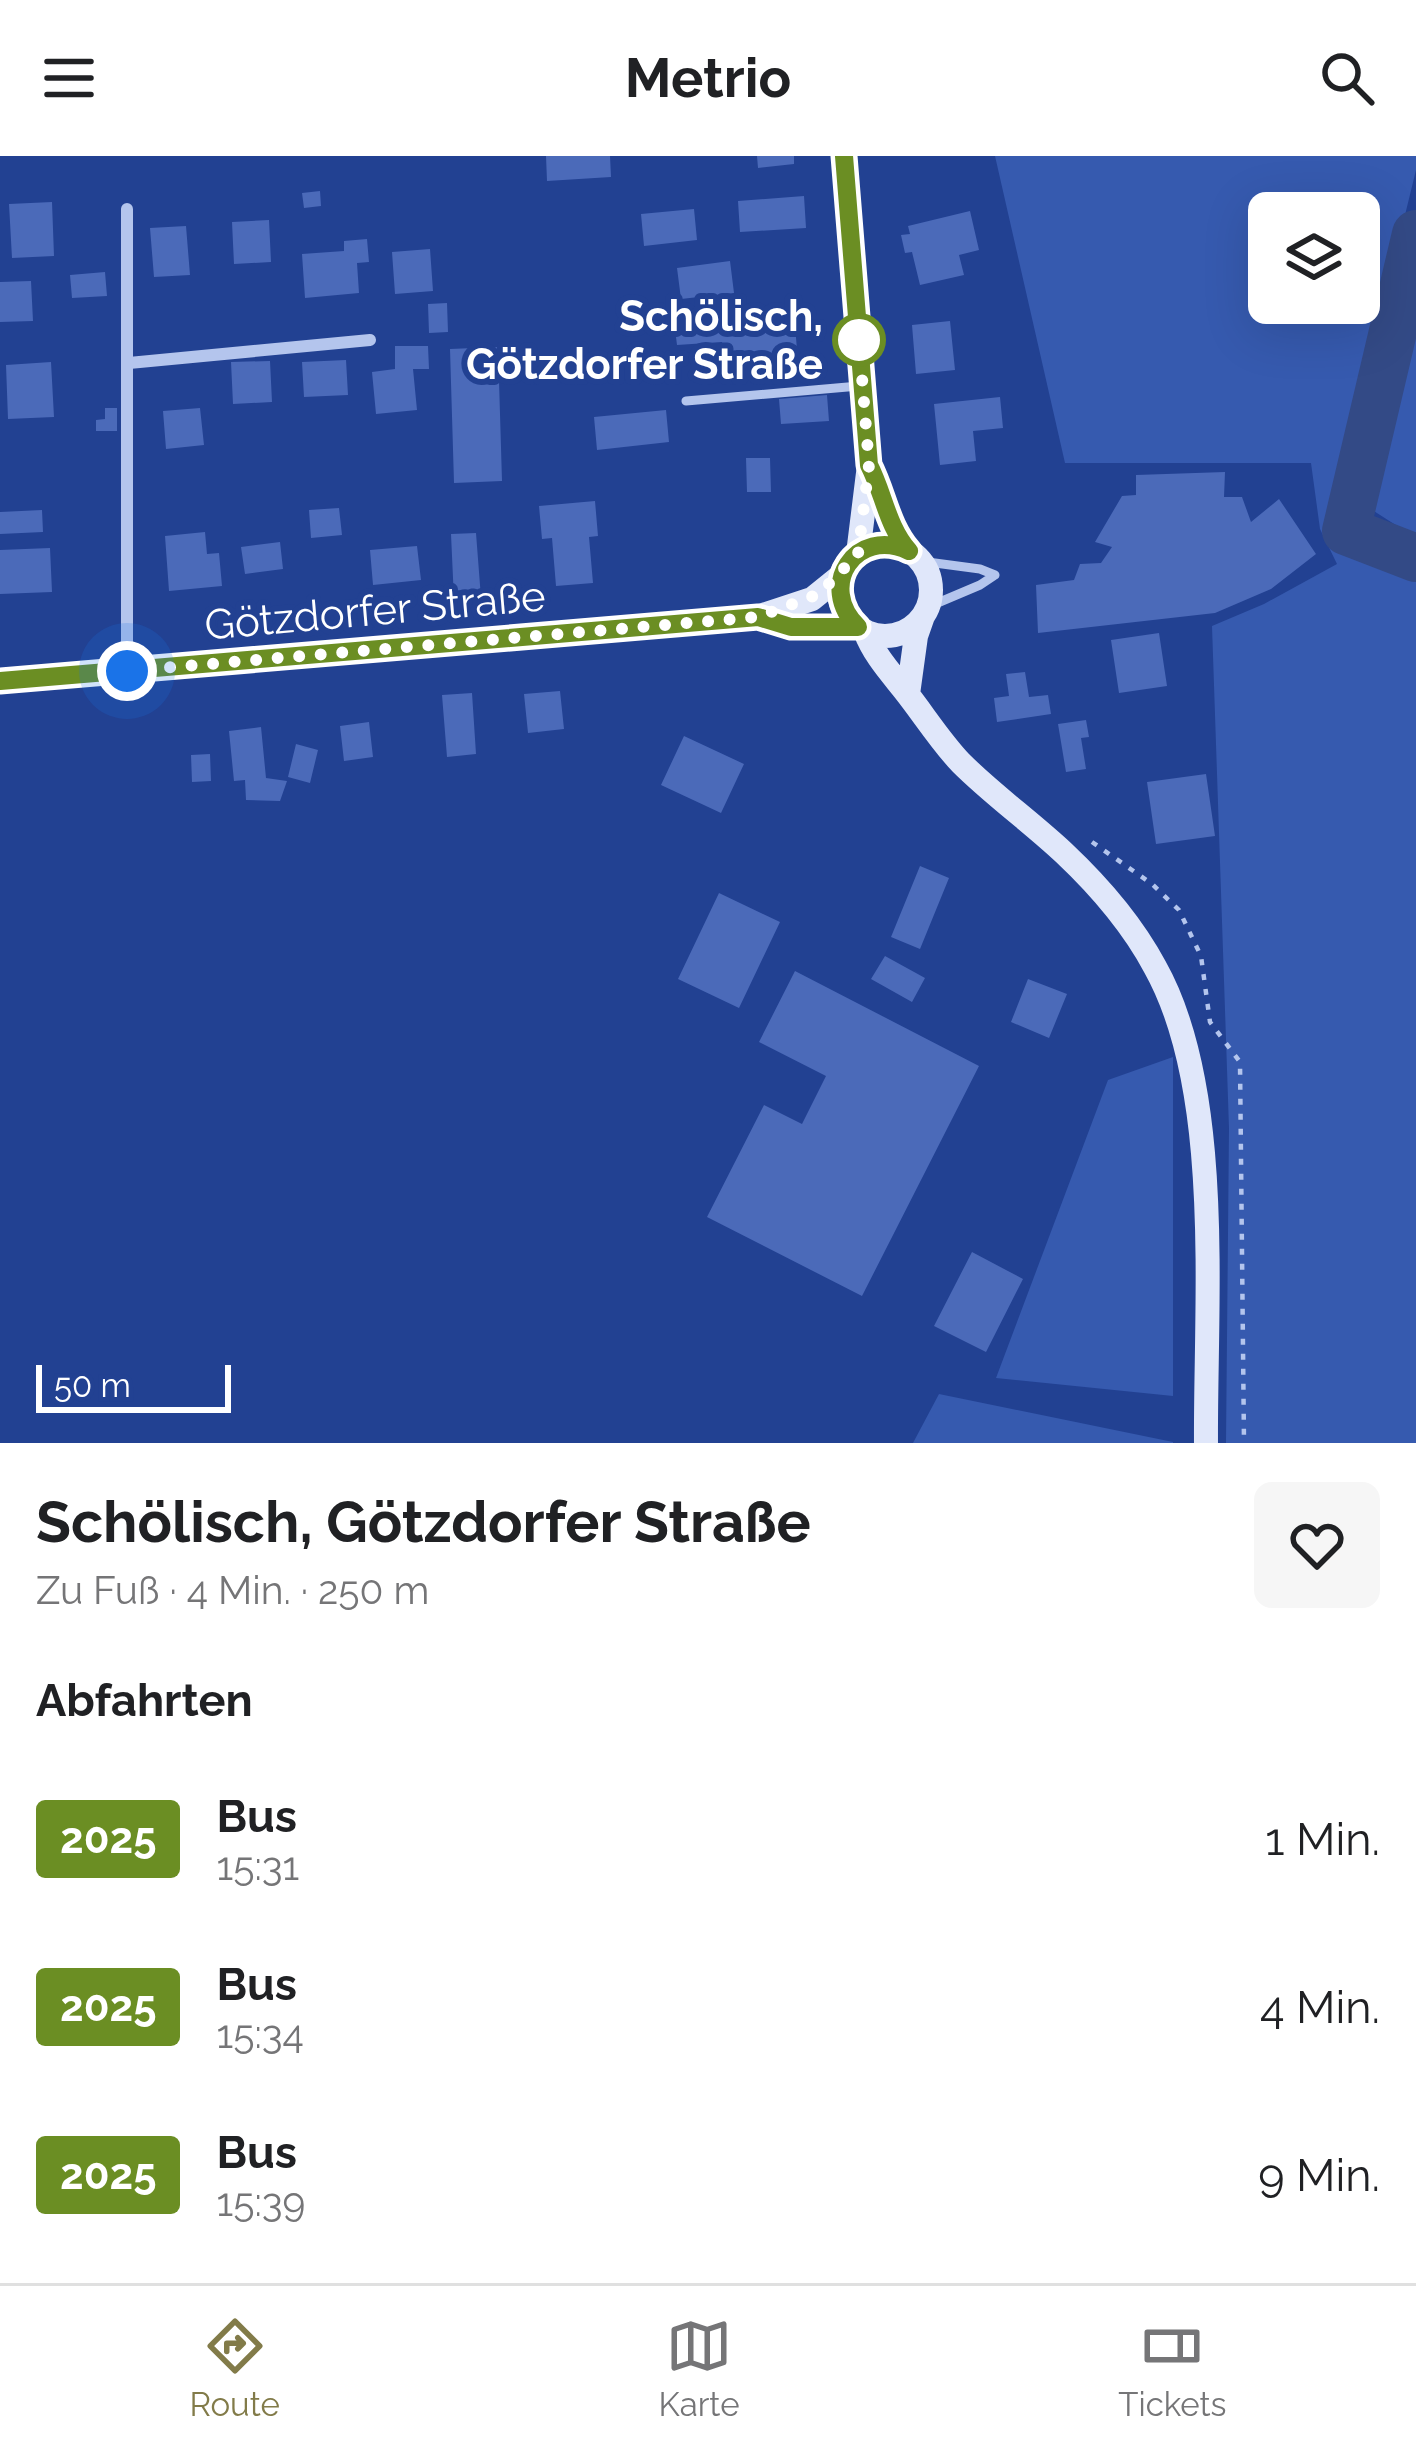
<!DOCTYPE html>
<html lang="de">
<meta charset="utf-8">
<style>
body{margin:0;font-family:Raleway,sans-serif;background:#f6f6f6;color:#202124;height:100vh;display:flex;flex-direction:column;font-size:45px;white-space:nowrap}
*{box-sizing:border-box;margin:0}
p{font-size:39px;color:#757577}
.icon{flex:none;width:66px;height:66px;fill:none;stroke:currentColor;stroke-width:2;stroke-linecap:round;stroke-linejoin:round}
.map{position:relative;height:1287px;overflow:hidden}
.sheet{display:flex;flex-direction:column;background:#fff;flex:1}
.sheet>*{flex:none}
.badge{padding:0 24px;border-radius:9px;font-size:42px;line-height:78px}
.fabs{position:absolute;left:1248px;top:36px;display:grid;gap:24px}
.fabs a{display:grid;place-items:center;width:132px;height:132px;border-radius:18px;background:#fff;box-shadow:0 12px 48px #0002;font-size:60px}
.scale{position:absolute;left:36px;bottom:30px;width:195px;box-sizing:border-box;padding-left:12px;border:6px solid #fff;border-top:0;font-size:33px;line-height:42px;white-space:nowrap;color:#fff;-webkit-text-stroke:9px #224192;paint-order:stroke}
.you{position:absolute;width:60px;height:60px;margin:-30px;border:9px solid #fff;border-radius:50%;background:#1a73e8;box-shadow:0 0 0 18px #1a73e833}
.map>.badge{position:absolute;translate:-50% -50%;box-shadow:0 0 0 6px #fff}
h2{padding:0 36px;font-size:45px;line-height:108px}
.round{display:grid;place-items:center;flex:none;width:126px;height:126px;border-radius:18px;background:#f6f6f6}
.overview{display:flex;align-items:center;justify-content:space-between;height:204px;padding:0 36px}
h1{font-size:57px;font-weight:700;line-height:90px}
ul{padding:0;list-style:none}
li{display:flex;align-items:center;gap:36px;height:168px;padding:0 36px}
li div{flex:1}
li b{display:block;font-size:45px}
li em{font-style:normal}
li .badge{min-width:132px;font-weight:700;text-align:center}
header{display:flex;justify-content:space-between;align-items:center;height:156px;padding:0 36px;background:#fff;font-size:54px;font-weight:700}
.tab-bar{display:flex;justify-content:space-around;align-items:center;height:168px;border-top:3px solid #e0e0e0;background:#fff;font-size:33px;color:#757577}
.tab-bar a{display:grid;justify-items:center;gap:6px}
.tab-bar .current{color:#827b49}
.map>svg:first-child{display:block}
</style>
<header><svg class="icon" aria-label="menu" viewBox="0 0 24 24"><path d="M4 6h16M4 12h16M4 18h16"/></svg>Metrio<svg class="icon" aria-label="search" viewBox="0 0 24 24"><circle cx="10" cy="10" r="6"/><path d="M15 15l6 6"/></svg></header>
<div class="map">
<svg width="1416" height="1287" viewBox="0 0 1416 1287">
<rect width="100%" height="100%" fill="#224192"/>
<path fill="#365aaf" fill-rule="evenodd" d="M995 0H1416V14L1336 342C1349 381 1381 393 1416 408V1287H1226L1229 972 1212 470 1264 448 1337 408 1320 373 1311 307H1065ZM1269 57H1359V147H1269Z
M1416 118V382L1366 350V325Z
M1173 901V1240L996 1222 1108 924Z
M939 1238 1173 1286V1287H913Z"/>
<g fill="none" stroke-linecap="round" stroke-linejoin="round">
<path stroke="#334a86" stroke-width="48" d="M1416 78 1346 375 1416 402"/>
</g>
<path fill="#4b6ab9" d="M546 0H610L611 21 547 25Z
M757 0H794V8L758 12Z
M320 35 321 50 304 52 302 37Z
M804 40 806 72 740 76 738 45Z
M52 46 54 100 12 102 9 48Z
M694 53 697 84 644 90 641 58Z
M970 55 979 94 959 99 964 119 920 129 912 96 905 97 901 79 910 78 908 70Z
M269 64 271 106 234 108 232 66Z
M186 70 190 119 154 121 150 72Z
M367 83 369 106 357 107 359 137 305 142 302 98 344 95V85Z
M430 93 433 135 395 138 392 96Z
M730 105 734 137 681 143 677 112Z
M105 116 107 140 72 142 70 119Z
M31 125 33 165 0 166V126Z
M447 147 448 176 429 177 428 148Z
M794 157 798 206 725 212 722 186 677 189 674 165Z
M950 165 955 214 916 218 912 169Z
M395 190H428L429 213H413L417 254 376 258 372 216 395 213Z
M498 191 502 325 454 327 450 193Z
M346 204 348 239 304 241 302 206Z
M270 205 272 246 233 248 231 206Z
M51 206 54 261 8 263 6 209Z
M827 239 829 265 781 268 779 243Z
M1000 241 1003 272 973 275 976 305 940 309 934 248Z
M105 252H117V275H96V264L105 263Z
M200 252 204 289 166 293 163 255Z
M666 254 669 286 597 294 594 261Z
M746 302H770L771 336H747Z
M1225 316 1224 341H1242L1251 366 1279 343 1316 398 1271 433 1215 457 1038 477 1036 429 1074 424 1080 408 1101 407 1112 391 1095 386 1122 340 1136 339V319Z
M595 345 598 380 589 381 593 427 556 430 552 382 542 383 539 350Z
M339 352 342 379 311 382 309 354Z
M42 354 43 376 0 378V356Z
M205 376 207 398 219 397 222 430 169 435 165 380Z
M476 377 481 442 454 444 451 378Z
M280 386 283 413 245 418 241 391Z
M417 390 421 424 373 429 370 394Z
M50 392 52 436 0 438V394Z
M1159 477 1167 530 1119 537 1111 484Z
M1025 516 1029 541 1048 539 1051 558 997 566 994 542 1009 540 1006 518Z
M560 535 564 573 528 577 524 538Z
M472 537 476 598 447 601 442 539Z
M1086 564 1089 581 1081 582 1086 613 1066 616 1058 568Z
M369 566 373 601 344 605 340 570Z
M261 571 266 622 287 625 280 645 246 644 245 624 234 625 229 575Z
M684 580 744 608 721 657 661 629Z
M296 588 318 594 310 627 288 621Z
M210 598 211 625 192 626 191 599Z
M1206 618 1215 680 1156 688 1147 626Z
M920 710 949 722 920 793 891 781Z
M719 737 780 766 739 852 678 823Z
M885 800 925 822 912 846 871 823Z
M795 815 979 910 862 1140 707 1061 764 949 802 968 826 920 759 886Z
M1028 823 1067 838 1049 882 1011 866Z
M972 1096 1023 1123 986 1196 934 1170Z"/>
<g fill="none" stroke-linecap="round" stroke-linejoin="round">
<path stroke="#b4c5ed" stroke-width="4.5" stroke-dasharray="6 9" stroke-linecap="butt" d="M1092 686 1152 728 1179 754 1201 800 1210 866 1240 906 1244 1287"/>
<path stroke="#b4c5ed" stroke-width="9" d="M686 245 859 230
M920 405 980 413 995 419
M928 451 980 429 995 419"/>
<path stroke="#b4c5ed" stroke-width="12" d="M127 53V514
M129 207 370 184"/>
<path stroke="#e0e7fa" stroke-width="24" d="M844 0 869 309 858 398
M869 309C884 338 887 370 909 395
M839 434a46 46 0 1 1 92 0a46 46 0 1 1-92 0Z
M757 461 791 471H858
M865 475C874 499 890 516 905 535 924 559 940 585 961 607 993 639 1031 666 1064 697 1099 730 1132 768 1155 811 1224 934 1205 1147 1206 1287
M0 525 757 461 812 443 843 418
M908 538 916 480 923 460"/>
</g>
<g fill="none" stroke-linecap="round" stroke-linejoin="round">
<defs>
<path id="line" d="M0 525 758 461 791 471H858C816 430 856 370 909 395 887 370 884 338 869 309L844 0"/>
</defs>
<use href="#line" stroke="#fff" stroke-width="27"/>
<use href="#line" stroke="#6b8e23" stroke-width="18"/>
<path stroke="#fff" stroke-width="12" stroke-dasharray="0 21.6" d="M127 515 758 461 819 438 858 398 869 309 859 184"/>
</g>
<circle fill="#fff" stroke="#6b8e23" stroke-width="6" cx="859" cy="184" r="24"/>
<g text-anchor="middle" stroke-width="12" stroke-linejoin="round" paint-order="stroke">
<g font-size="42" font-weight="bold" fill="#fff" stroke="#224192" text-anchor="end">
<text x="823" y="175">Schölisch,<tspan x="823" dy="48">Götzdorfer Straße</tspan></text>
</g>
<g font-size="42" fill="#fff" stroke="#224192">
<text transform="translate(375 454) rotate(-5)" y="15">Götzdorfer Straße</text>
</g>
</g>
</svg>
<div class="fabs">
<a><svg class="icon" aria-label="layers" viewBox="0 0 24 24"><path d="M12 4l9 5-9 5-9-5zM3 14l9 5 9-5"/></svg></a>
</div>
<div class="scale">50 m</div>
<div class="you" style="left:127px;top:515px"></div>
</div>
<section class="sheet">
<div class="overview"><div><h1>Schölisch, Götzdorfer Straße</h1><p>Zu Fuß · 4 Min. · 250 m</p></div><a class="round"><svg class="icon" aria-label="heart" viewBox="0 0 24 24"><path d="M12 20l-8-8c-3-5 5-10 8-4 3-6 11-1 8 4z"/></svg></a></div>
<h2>Abfahrten</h2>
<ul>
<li><span class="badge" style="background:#6b8e23;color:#fff">2025</span><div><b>Bus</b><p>15:31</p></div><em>1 Min.</em></li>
<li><span class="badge" style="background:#6b8e23;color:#fff">2025</span><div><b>Bus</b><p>15:34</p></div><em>4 Min.</em></li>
<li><span class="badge" style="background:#6b8e23;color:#fff">2025</span><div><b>Bus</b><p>15:39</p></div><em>9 Min.</em></li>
</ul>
</section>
<nav class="tab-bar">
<a class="current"><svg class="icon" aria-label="directions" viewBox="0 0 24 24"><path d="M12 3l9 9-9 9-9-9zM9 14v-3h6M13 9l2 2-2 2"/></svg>Route</a>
<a><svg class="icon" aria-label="map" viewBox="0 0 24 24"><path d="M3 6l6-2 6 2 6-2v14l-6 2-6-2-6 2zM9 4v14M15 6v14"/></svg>Karte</a>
<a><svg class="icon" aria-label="tickets" viewBox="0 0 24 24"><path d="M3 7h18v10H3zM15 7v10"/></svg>Tickets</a>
</nav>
